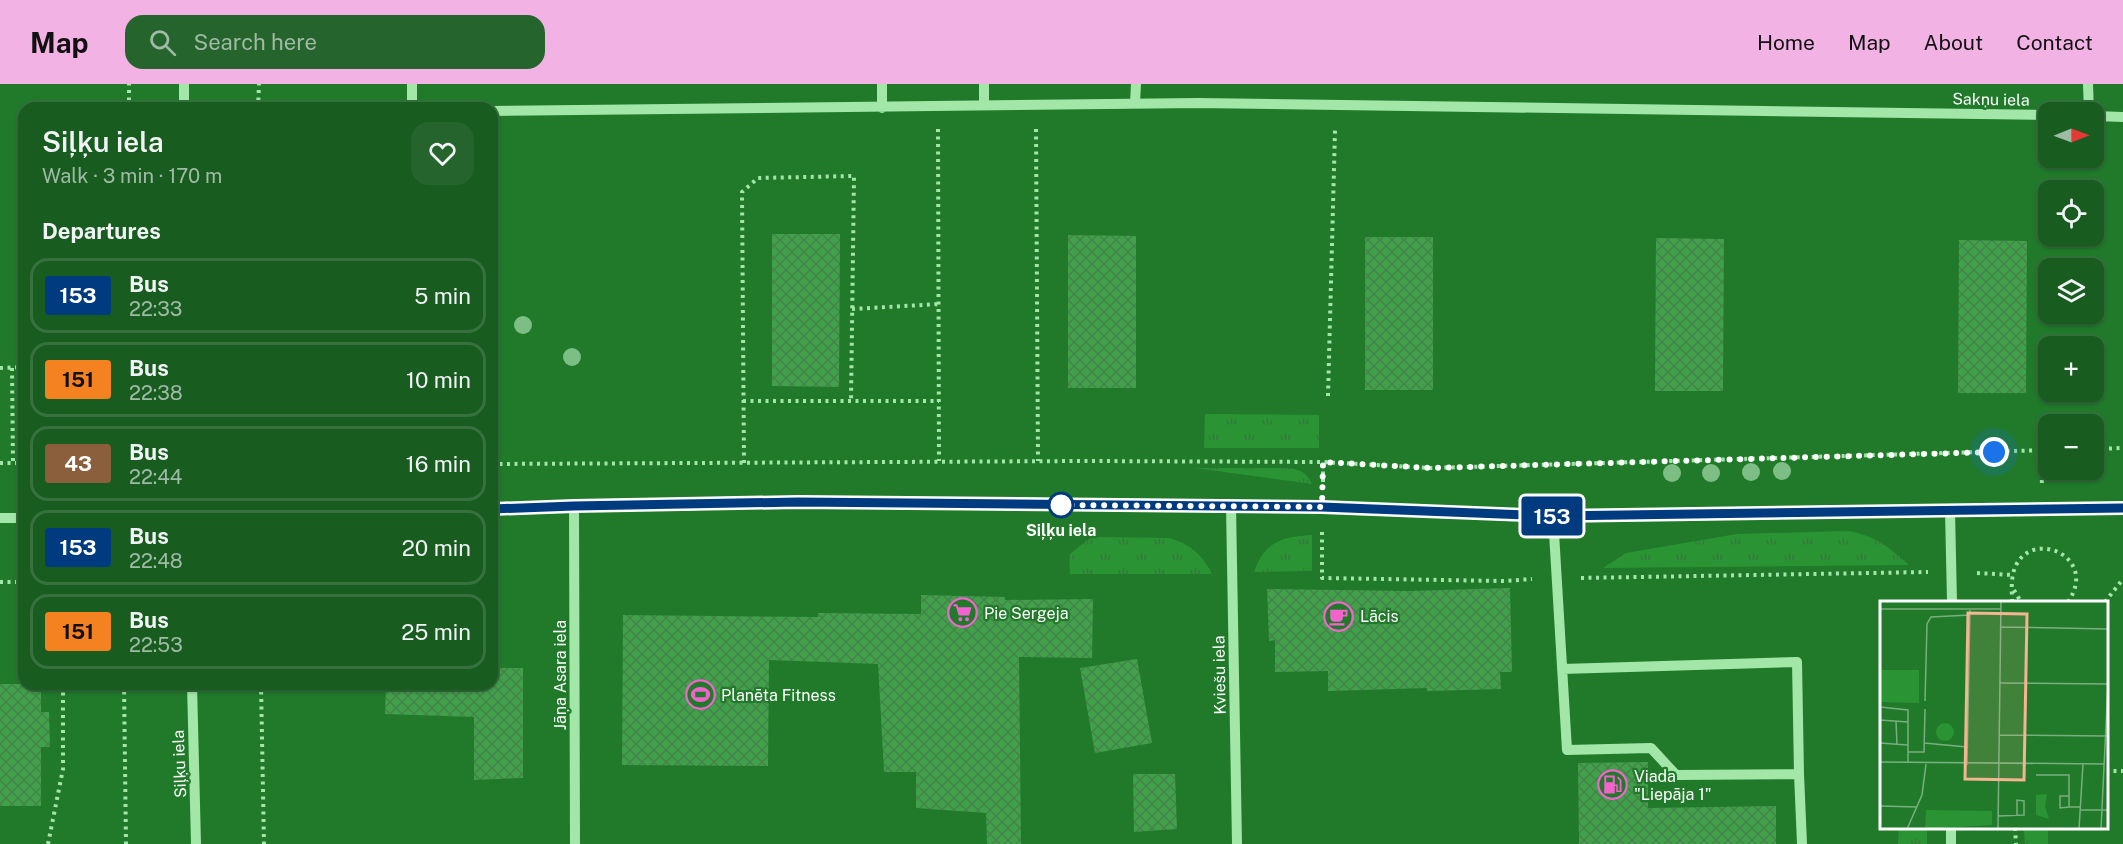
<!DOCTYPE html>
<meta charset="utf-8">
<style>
body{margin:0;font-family:"Public Sans",sans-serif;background:#25652d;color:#f1f3f6;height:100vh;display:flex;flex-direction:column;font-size:22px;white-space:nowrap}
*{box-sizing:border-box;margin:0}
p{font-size:20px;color:#9fbaa5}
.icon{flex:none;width:33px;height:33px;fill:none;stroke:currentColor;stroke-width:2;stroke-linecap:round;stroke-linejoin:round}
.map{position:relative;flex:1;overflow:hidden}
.panel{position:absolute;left:18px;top:18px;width:480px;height:588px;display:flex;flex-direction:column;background:#185c20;border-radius:18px;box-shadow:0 2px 4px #0004,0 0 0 2px #36713e}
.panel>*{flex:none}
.badge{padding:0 12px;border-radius:4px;font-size:21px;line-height:39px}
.needle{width:39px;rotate:89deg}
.tools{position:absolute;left:2038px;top:18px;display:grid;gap:12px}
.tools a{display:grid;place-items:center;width:66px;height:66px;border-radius:12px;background:#185c20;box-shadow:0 2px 4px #0004,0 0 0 2px #36713e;font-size:30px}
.you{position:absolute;width:30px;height:30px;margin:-15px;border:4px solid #fff;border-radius:50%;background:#1a73e8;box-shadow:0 0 0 9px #1a73e833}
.map>.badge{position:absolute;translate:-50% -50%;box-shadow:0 0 0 3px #fff}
h2{padding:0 24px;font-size:22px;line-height:54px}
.round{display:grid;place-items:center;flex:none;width:63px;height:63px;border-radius:18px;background:#25652d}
.head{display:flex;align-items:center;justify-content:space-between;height:102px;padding:0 24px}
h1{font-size:28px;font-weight:600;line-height:45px}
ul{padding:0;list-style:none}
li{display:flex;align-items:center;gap:18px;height:75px;margin:0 12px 9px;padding:0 12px;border:3px solid #36713e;border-radius:18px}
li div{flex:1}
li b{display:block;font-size:22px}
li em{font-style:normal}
li .badge{min-width:66px;font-weight:700;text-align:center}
header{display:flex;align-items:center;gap:36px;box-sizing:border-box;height:84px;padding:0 30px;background:#f2b2e4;color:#111}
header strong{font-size:28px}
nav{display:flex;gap:33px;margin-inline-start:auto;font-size:21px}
.search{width:420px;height:54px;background:#25652d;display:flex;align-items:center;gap:15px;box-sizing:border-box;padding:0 21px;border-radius:18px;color:#9fbaa5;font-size:22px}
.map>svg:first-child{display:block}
</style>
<header>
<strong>Map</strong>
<div class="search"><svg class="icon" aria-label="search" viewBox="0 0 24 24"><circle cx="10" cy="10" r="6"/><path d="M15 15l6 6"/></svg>Search here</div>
<nav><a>Home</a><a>Map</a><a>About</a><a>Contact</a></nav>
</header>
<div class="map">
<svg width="2123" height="760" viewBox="0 0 2123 760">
<defs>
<pattern id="grass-tufts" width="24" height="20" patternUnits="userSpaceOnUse" patternTransform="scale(1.5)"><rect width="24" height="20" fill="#2a9334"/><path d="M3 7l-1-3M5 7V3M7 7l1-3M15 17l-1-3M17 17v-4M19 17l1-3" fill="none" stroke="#38773e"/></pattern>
<pattern id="building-cross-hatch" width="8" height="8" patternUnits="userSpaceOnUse" patternTransform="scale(1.5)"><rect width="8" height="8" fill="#41a04a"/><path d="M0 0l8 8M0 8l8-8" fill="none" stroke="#45834b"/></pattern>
</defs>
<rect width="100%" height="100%" fill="#207a2a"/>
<path fill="url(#grass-tufts)" d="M1205 330 1319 331V364H1204Z
M1195 384H1289C1301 386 1306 388 1312 400Z
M1849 447C1878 453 1887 462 1909 481L1603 484 1626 469 1737 450Z
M1312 451V487L1254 488C1265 457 1282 453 1312 451Z
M1093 453 1169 454C1190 460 1202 470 1212 490H1070L1069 471 1087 456Z
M1899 744H1927V760H1898Z
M2024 744H2048V760H2025Z"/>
<path fill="url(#building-cross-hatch)" d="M772 150H840L839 303 772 302Z
M1068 151 1136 152V304H1068Z
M1365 153H1433V306H1365Z
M1656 154 1724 155 1723 307H1655Z
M1959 156 2027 157 2026 309H1958Z
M1510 504 1512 588H1500L1501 605 1427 607V604L1328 607V587L1275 588V556L1269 557 1267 505 1409 507Z
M921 511 1005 513V516L1093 515 1092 574 1019 573 1021 760H987L986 729 916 724V688H884L878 580 769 576 768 682 622 681 623 531 818 533V529L921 530Z
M1137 575 1152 659 1095 669 1080 584Z
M492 584H523V694L474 696V633L385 630 386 600H492Z
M0 600H41V628H49L50 663H41V722H0Z
M1648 678V724L1776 722V760H1579L1578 679Z
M1133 690H1175L1177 745 1134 748Z"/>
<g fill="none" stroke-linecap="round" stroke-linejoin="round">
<path stroke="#a2e6a8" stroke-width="4" stroke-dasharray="3 4.5" stroke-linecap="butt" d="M129 24V0
M258 24 259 0
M938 45 939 377
M1036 45 1038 377
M852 225 940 220
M0 284 24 283
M12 284 13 379
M1328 312 1335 46
M743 317H939
M2094 365 2123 364
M2041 366 2042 401
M0 379H24
M744 379 742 108 758 94 854 92 851 317
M492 380 1085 377 1323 378 1431 384 2049 366
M1323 398V378
M1322 448V494L1504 497 1532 495
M1977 489 2013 491
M1581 494 1928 488
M0 498H24
M2014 506 2021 518
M2012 518C2012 510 2011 499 2013 490 2024 441 2101 470 2068 518
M2105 518 2123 495
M124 600 126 760
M261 600 264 760
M2106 687H2123
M2015 744 2016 760
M48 760 63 685V600"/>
<path stroke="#a2e6a8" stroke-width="10" d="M2088 0 2089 28
M1135 19 1136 0
M984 21V0
M184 24V0
M412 24V0
M882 24V0
M492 27 1198 19 2049 31
M2094 32 2123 33
M574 422 575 760
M1231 422 1237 760
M492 425 775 418 1322 423 1553 432 2123 424
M1950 427 1952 518
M1553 432 1567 666 1651 664 1676 691 1799 690 1802 760
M0 434H24
M1562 585 1797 578 1799 690
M192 600 196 760
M1951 760V744"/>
</g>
<g fill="#7cbe84">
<circle cx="523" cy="241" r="9"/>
<circle cx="572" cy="273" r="9"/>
<circle cx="1782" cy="387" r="9"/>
<circle cx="1751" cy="388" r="9"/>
<circle cx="1672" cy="389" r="9"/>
<circle cx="1711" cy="389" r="9"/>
</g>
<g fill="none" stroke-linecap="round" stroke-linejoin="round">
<defs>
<path id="line" d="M492 425 574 422 798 418 1322 423 1553 432 2123 424"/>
</defs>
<use href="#line" stroke="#fff" stroke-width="14"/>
<use href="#line" stroke="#003b80" stroke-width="9"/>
<path stroke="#fff" stroke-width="6" stroke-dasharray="0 10.8" d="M1061 421 1322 423 1323 378 1431 384 1994 368"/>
</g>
<defs>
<symbol id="supermarket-ring" viewBox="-11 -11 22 22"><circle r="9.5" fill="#207a2a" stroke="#f363ce" stroke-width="1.5"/><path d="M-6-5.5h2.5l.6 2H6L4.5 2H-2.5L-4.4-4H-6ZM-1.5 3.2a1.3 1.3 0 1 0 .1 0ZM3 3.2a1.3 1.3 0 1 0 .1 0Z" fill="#f363ce"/></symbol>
<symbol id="cafe-ring" viewBox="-11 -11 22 22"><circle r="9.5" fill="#207a2a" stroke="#f363ce" stroke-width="1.5"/><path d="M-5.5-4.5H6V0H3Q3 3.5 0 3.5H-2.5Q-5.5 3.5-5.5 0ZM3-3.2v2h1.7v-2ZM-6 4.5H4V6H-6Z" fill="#f363ce"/></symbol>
<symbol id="stadium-ring" viewBox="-11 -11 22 22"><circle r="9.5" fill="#207a2a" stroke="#f363ce" stroke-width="1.5"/><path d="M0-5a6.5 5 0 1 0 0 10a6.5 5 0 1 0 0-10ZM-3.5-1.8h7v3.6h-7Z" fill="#f363ce"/></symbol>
<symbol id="fuel-ring" viewBox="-11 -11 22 22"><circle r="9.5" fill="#207a2a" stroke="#f363ce" stroke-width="1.5"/><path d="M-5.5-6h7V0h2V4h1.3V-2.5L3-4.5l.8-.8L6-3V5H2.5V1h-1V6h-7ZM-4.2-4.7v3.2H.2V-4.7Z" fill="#f363ce"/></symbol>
</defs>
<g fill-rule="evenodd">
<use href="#supermarket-ring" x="946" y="512" width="33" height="33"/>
<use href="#cafe-ring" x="1322" y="516" width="33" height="33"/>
<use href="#stadium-ring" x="684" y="594" width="33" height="33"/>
<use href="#fuel-ring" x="1596" y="684" width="33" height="33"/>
</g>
<circle fill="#fff" stroke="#003b80" stroke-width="3" cx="1061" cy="421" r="12"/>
<g text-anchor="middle" stroke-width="4.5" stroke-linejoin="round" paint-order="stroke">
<g font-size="16" fill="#fff" stroke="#207a2a">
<text transform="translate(1991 15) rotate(1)" y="6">Sakņu iela</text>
<text transform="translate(560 591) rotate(-90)" y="6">Jāņa Asara iela</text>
<text transform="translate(1219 591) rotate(-91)" y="6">Kviešu iela</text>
<text transform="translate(179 680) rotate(-92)" y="6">Siļķu iela</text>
</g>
<g font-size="16" font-weight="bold" fill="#fff" stroke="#207a2a">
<text x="1061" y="452">Siļķu iela</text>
</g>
<g font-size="16" fill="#fff" stroke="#207a2a" text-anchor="start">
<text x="984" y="535">Pie Sergeja</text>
<text x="1360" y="538">Lācis</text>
<text x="721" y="617">Planēta Fitness</text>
<text x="1634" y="698">Viada<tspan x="1634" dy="18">"Liepāja 1"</tspan></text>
</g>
</g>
<g transform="translate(1880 517)">
<rect width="228" height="228" fill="#207a2a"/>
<path d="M167 193 165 205 169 218 156 214V194Z" fill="#2a9334"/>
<path d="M0 69H39V102L0 101ZM56 131a9 9 0 1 1 18 0a9 9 0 1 1-18 0ZM46 209 112 210V224L45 228Z" fill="#2a9334"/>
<path fill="none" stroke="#79af7f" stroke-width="1.5" d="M0 8H121M121 26 228 28M119 82 228 83M45 100 47 23 51 16 90 14M0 106 28 109V162M0 119 28 121M16 120 17 144M119 134 228 135M0 142 28 144M44 142 87 146M28 151H44L45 108M0 161 224 163M87 164 90 9M156 174H189V206H200M0 205 37 206M189 206 180 207V195H189M200 209H228M118 215 144 214V200L137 199V214M27 228 42 194 46 163M118 228 121 0M199 228 203 163M221 228 228 83"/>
<path fill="#f5b492" fill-opacity="0.15" stroke="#f5b492" stroke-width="3" d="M88 12 147 13 144 179 85 178Z"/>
<rect width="228" height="228" fill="none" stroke="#fff" stroke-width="3"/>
</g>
</svg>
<div class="tools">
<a><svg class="needle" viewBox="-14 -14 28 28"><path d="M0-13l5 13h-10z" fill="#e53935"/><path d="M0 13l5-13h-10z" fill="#9fbaa5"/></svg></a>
<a><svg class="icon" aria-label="locate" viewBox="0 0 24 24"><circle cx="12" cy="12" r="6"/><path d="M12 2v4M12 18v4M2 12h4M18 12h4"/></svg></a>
<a><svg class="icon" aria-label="layers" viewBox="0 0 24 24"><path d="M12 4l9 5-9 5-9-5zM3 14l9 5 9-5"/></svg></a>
<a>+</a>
<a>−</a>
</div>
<div class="you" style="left:1994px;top:368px"></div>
<b class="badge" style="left:1552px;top:432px;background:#003b80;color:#fff">153</b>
<section class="panel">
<div class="head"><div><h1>Siļķu iela</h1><p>Walk · 3 min · 170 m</p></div><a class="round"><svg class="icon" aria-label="heart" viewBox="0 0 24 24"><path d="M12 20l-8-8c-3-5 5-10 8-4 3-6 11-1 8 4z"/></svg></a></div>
<h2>Departures</h2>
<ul>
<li><span class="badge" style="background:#003b80;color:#fff">153</span><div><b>Bus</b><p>22:33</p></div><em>5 min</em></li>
<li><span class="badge" style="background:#f58220;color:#111">151</span><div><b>Bus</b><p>22:38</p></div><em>10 min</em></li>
<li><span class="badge" style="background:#8b5e3c;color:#fff">43</span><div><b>Bus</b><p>22:44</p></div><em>16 min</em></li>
<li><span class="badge" style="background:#003b80;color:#fff">153</span><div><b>Bus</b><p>22:48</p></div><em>20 min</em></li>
<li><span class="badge" style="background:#f58220;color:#111">151</span><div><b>Bus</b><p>22:53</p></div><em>25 min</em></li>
</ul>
</section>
</div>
